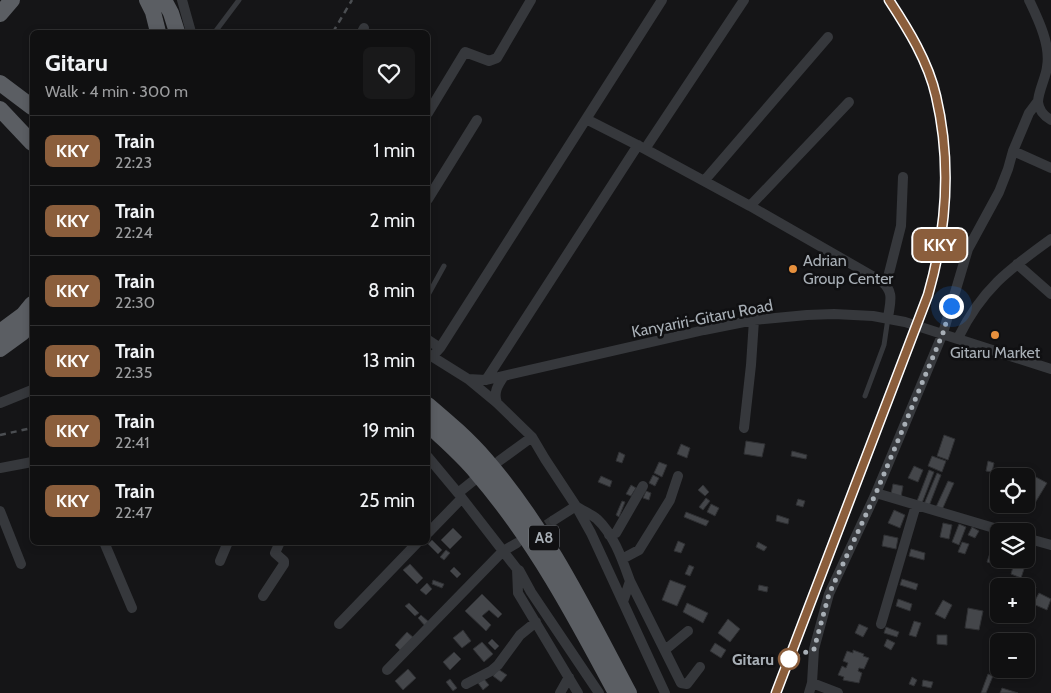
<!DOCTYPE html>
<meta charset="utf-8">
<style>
body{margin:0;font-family:Cabin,sans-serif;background:#19191a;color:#f1f3f6;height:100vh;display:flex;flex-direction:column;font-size:19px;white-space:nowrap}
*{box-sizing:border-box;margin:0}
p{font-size:16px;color:#9c9d9f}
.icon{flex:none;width:28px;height:28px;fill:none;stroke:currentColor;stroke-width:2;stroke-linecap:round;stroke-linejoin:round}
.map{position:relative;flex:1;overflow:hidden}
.sheet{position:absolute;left:30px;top:30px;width:400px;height:515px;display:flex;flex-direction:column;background:#101011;border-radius:8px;box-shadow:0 2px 8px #0003,0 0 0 1px #303031}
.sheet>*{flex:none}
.badge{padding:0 10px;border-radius:8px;font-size:18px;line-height:32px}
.buttons{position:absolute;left:990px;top:468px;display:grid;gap:10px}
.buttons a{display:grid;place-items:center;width:45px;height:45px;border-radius:8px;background:#101011;box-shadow:0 2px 8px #0003,0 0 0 1px #303031;font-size:25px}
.you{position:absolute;width:25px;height:25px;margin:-12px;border:4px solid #fff;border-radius:50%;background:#1a73e8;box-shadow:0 0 0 8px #1a73e833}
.map>.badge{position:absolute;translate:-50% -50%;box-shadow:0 0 0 2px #fff}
.round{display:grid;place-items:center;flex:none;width:52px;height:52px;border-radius:8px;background:#19191a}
.head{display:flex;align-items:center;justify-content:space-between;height:85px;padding:0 15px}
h1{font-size:24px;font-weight:800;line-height:38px}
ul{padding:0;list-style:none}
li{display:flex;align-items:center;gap:15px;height:70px;padding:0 15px;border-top:1px solid #303031}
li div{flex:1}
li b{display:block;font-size:19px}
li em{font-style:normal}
li .badge{min-width:55px;font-weight:700;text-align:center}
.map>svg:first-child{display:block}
</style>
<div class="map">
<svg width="1051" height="693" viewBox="0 0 1051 693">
<rect width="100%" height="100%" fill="#151517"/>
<path fill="#44464a" stroke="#2f3033" d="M944 435 955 439 948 460 937 456Z
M746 441 765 444 762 457 744 454Z
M681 444 690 448 687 458 677 454Z
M792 451 807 455 806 459 791 456Z
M619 452 625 455 622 463 616 461Z
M932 456 946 461 942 472 928 466Z
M988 461 994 463 992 472 986 471Z
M659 462 667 465 662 477 654 473Z
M914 466 923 470 918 482 908 478Z
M929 470 934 472 922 503 917 501Z
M937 473 941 475 929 506 924 504Z
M653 475 659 478 655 486 649 483Z
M601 476 612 481 610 487 598 482Z
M1034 476 1047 483 1035 503 1026 498V490Z
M948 481 954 483 942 510 936 507Z
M893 484 903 486 901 497 891 494Z
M631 485 636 488 631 496 626 494Z
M703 485 709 492 705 496 698 490Z
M646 491 651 493 649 500 643 498Z
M706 498 710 501 703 510 699 507Z
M798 499 805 501 803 507 796 505Z
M622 501 625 502 619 517 616 515Z
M990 503 1000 504V509H990Z
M711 504 719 508 715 516 707 512Z
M894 510 905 515 900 528 888 523Z
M686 512 709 521 706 526 684 517Z
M777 515 789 519 788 524 776 521Z
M943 523 952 525 949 539 940 537Z
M959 524 966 527 959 545 952 542Z
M972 527 979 531 975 538 968 535Z
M453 528 462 537 450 549 441 540Z
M884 535 898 538 896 549 882 546Z
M432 540 442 550 438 554 428 544Z
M678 541 685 544 681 553 674 551Z
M758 542 767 547 764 551 756 547Z
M962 542 969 544 965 554 958 552Z
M993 544 999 546V559H1003L1001 566 987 562Z
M911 549 925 553 924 560 909 556Z
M446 550 450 553 444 560 440 557Z
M1015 560 1026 563 1021 578 1011 574Z
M410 564 423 578 417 584 403 570Z
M689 565 694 567 690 576 685 574Z
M454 567 461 574 457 578 450 571Z
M902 579 918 584 916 590 900 585Z
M433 580 444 584 442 588 432 584Z
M670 580 686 586 677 606 662 600Z
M427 583 432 589 426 595 420 590Z
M1028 584 1036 587 1025 620 1017 617 1018 614H1026Z
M759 585 768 587 767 592 758 590Z
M1039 593 1051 599 1047 610 1033 604Z
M482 594 502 614 498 618 489 610 482 616 491 625 486 631 465 611Z
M898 599 912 604 910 611 896 606Z
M943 600 952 605 945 619 935 614Z
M409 603 419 613 415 616 405 606Z
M687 603 708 613 703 623 683 612Z
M968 608 983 611 979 630 965 628Z
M421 615 430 623 426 627 418 618Z
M728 619 740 629 730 642 718 633Z
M914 621 921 623 916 637 909 635Z
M859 624 868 628 863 637 855 633Z
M886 627 899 632 897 637 884 633Z
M463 630 471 641 462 648 453 638Z
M407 632 414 638 401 651 395 645Z
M937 635H947V645L937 644Z
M492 639 499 646 495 650 488 643Z
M887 639 895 643 891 650 884 646Z
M482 642 493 654 484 662 473 649Z
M715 643 726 650 721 658 710 651Z
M853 650 864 654 863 656 869 658 864 669 859 668 858 671 862 673 859 683 843 680 844 677 838 675 842 666 846 668 848 663 843 661 847 651 853 653Z
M454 652 461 659 450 670 443 662Z
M408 669 416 678 403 690 395 681Z
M498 669 507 675 501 682 493 676Z
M1016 669H1025L1024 677H1016Z
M988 674 993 676 986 693H981Z
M912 677 917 680 914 686 909 684Z
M450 679 457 688 453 691 446 682Z
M484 679 489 685 483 690 478 683Z
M923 680 933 682 931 688 922 686Z
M1002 688 1018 693H1000Z"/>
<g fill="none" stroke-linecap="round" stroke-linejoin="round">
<path stroke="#323437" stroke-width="10" stroke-dasharray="10 5" stroke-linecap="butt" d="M534 533 554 520"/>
<path stroke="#36383c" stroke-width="5" d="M215 32 239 0
M428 295 444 266
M865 396 884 345 888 318"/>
<path stroke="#36383c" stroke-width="10" d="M182 0 191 32
M1029 0C1038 19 1051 45 1047 67 1046 77 1038 92 1038 102 1039 110 1044 116 1051 120
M362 32 364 28
M428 113 465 52 489 61 497 58 531 0
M586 119 645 149 750 206 881 281C895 292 890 302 888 318
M645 149 744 0
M1013 151 1051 168
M704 181 828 37
M428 199 477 120
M750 206 849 102
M1017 264 1051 294
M886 285 901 226 903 177
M958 338C982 289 1008 270 1051 239
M428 340 440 348
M428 354 468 379 497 403 532 437 545 459 576 506 591 533 665 693
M432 357 440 348 662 0
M468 379 486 380 704 330 754 320 807 315 834 314 873 316 905 322 1051 369
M486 380 638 145
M0 403 32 390
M497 403C493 392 498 385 504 376
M744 428 751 365 754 320
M428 457 458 493
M499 461 532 437
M0 468 32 462
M473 481 458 493 517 569 518 593 578 693
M876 493 1004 531
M577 507C583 511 591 514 597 519 614 535 622 559 630 581L623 602
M0 511 21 564
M554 520 576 506
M428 533 462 498
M609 535 616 533 643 486
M1026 538 1051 545
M104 542 132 608
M622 559 639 550 670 500 678 476
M220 561 228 542
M519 570 531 592 599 693
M630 581 681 683 687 684 700 667
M263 596 284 564V561L275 553 280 542
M339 624 418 542
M881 624 916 505
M665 650 688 631
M387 670 503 551 517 543
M812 683 838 693
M466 684 491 671 498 665 520 635 536 622
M560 693 569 677
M809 693 812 683 814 649 829 594 876 493 943 333 968 249 999 192 1008 169 1013 151 1029 113 1038 101"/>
<path stroke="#5b5e63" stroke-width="16" d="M147 0 153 12 158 32
M164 0 171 13 177 32
M0 14 12 0
M0 83 32 107
M0 109 32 143
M0 332 23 315 32 304
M0 349 22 333 32 322
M428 405C448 422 468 439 486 460 546 529 586 612 629 693
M428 424C444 440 462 455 476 472 534 539 575 616 616 693"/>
<path stroke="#4b4e52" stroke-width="2.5" stroke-dasharray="6 5" stroke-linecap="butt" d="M333 32 352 0
M0 435 32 428
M776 693 928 295C931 283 936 271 938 259 949 206 949 148 936 96 928 61 908 29 889 0"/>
</g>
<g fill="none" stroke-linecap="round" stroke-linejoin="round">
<defs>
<path id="line" d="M776 693 928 295C947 229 952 164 936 96 928 61 908 29 889 0"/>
</defs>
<use href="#line" stroke="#fff" stroke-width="11"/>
<use href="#line" stroke="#8b5e3c" stroke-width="8"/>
<path stroke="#a8afb6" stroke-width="5" stroke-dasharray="0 9" d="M789 659 814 649 829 594 876 493 943 333 951 306"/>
</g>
<g fill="#e7903d" stroke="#101012" stroke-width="2">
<circle cx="793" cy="269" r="5"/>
<circle cx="995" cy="335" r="5"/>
</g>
<circle fill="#fff" stroke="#8b5e3c" stroke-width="2.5" cx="789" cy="659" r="10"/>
<g text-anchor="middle" stroke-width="5" stroke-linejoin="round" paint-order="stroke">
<rect fill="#101012" stroke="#7a7f85" stroke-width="1" x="529" y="525.5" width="30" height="25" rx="4"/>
<g font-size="15" font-weight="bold" fill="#a8afb6">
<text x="544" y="543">A8</text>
</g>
<g font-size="16" fill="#a8afb6" stroke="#101012" text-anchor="start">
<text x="803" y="266">Adrian<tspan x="803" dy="18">Group Center</tspan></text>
<text x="995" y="358" text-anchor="middle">Gitaru Market</text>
</g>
<g font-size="16" fill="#a8afb6" stroke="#101012">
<text transform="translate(702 318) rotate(-11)" y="6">Kanyariri-Gitaru Road</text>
</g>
<g font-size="16" font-weight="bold" fill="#a8afb6" stroke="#101012" text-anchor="end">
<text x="774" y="665">Gitaru</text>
</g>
</g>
</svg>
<div class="buttons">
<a><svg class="icon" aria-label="locate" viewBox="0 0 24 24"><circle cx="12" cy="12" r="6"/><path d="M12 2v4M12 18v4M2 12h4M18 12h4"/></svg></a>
<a><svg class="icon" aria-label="layers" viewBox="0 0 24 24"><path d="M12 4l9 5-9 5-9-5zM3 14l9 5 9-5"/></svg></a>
<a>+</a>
<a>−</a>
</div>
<div class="you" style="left:951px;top:306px"></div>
<b class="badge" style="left:940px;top:245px;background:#8b5e3c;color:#fff">KKY</b>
<section class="sheet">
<div class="head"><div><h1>Gitaru</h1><p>Walk · 4 min · 300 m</p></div><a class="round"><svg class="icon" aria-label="heart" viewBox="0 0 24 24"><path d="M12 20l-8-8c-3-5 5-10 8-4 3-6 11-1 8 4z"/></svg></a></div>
<ul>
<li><span class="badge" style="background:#8b5e3c;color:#fff">KKY</span><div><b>Train</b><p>22:23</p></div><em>1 min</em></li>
<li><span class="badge" style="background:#8b5e3c;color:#fff">KKY</span><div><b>Train</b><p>22:24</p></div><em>2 min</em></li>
<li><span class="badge" style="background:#8b5e3c;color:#fff">KKY</span><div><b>Train</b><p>22:30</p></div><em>8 min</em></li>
<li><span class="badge" style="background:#8b5e3c;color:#fff">KKY</span><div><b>Train</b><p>22:35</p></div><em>13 min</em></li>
<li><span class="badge" style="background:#8b5e3c;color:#fff">KKY</span><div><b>Train</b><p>22:41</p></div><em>19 min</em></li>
<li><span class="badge" style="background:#8b5e3c;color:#fff">KKY</span><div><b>Train</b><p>22:47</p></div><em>25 min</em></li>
</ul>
</section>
</div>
